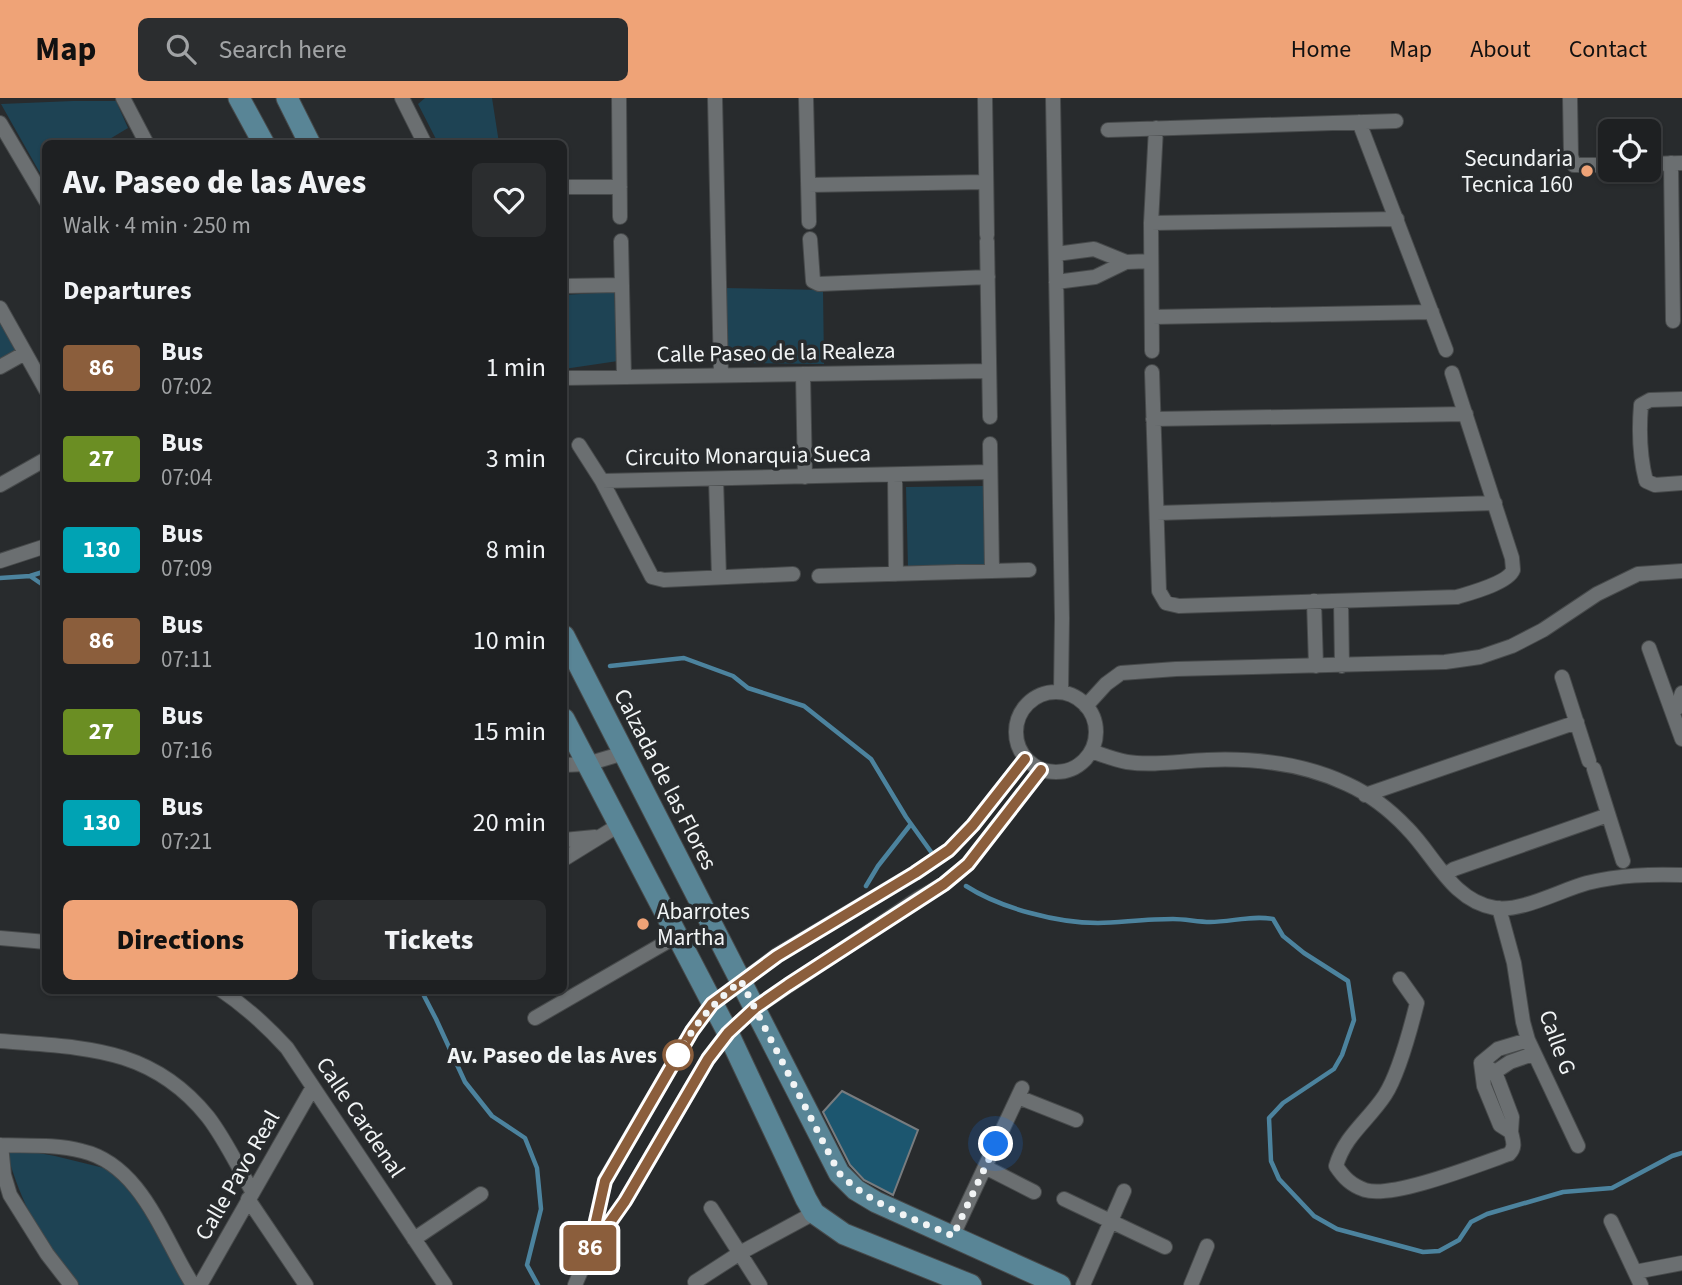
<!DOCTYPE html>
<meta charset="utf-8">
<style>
body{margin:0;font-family:"Source Sans 3",sans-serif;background:#2b2d2f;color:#f1f3f6;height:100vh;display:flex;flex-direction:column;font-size:26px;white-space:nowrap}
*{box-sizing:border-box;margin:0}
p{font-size:23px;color:#a1a3a5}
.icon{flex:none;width:38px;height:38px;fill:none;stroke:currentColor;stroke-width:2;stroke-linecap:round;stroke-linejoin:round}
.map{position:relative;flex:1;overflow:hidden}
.panel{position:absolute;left:42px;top:42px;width:525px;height:854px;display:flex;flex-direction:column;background:#1e2022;border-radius:10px;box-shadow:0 2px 5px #0004,0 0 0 2px #3c3e40}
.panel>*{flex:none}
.badge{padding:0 14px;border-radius:5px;font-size:24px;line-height:46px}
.buttons{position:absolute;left:1598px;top:21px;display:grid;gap:14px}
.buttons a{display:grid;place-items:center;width:63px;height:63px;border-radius:10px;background:#1e2022;box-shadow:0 2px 5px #0004,0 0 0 2px #3c3e40;font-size:35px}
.you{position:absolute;width:35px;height:35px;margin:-18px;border:5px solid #fff;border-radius:50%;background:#1a73e8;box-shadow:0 0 0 10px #1a73e833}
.map>.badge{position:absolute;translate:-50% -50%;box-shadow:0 0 0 4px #fff}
h2{padding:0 21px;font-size:26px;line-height:63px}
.round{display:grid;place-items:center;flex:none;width:74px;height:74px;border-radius:10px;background:#2b2d2f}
.overview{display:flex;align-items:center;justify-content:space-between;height:119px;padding:0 21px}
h1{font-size:33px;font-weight:800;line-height:52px}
.action{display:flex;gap:14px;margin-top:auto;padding:14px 21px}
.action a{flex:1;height:80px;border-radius:10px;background:#efa377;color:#111;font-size:28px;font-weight:800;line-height:80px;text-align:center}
.action a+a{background:#2b2d2f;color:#f1f3f6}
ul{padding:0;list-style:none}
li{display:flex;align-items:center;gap:21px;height:91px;padding:0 21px}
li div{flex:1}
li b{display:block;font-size:26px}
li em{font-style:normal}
li .badge{min-width:77px;font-weight:700;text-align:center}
header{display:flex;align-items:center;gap:42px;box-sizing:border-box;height:98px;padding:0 35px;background:#efa377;color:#111}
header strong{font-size:33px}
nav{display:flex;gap:38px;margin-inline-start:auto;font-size:24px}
.search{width:490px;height:63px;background:#2b2d2f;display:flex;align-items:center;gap:18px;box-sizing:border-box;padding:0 24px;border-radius:10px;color:#a1a3a5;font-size:26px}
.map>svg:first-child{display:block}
</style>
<header>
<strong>Map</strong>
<div class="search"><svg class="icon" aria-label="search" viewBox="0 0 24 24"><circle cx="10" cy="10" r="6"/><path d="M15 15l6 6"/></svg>Search here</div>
<nav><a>Home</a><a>Map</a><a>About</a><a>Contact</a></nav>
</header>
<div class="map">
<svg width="1682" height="1187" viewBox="0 0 1682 1187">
<rect width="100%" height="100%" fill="#282b2d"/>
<path fill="#1e4354" d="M425 0H492L499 45H438L418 6Z
M73 3H116L128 30 103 45 46 46 44 82 1 6Z
M723 190 823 192 824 266 736 265 728 251Z
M614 194 618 263 564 271V197Z
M0 224 17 252 0 262Z
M984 388 985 468 908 470 906 389Z
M6 1049 55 1058 108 1071 145 1107 194 1187H74C44 1146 17 1099 6 1049Z"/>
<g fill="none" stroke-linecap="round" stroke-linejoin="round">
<path stroke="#4c839e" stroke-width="4.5" d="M30 478 46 489
M0 480 30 478 46 473
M610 568 684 560 733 578 748 590 804 608 871 661 906 719 934 758
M866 788 878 768 911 726
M966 788C1000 810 1057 825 1098 825 1123 824 1148 821 1173 821 1185 821 1198 824 1210 824 1231 824 1252 817 1273 821L1283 838 1304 855 1348 883 1354 922 1342 957 1334 971 1283 1005 1269 1020 1271 1063 1279 1081 1314 1118 1337 1131 1423 1154 1439 1153 1459 1142 1471 1124 1487 1116 1563 1094 1612 1090 1672 1058 1682 1055
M421 892 436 921 465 984 492 1018 525 1040 537 1070 541 1111 527 1167 538 1187"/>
</g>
<path fill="#1c566f" stroke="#787c7f" stroke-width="2" d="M842 993 918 1032 893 1097 864 1082 850 1067 823 1014Z"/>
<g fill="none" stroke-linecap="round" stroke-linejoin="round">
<defs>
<path id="street" d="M123 0 147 46
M402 0 425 46
M619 0 620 119
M715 0 721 277
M806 0 809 124
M985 0 987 137
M1053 0 1062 520 1061 594
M1570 0 1571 58 1574 67H1610
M1359 24 1446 252
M0 25 46 103
M1108 32 1396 23
M1671 65 1673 223
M1648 66 1682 65
M808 87 986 84
M564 89H620
M1151 125 1397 121
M810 141 813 183 819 186 988 179
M621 143 624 279
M987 143 990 319
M1056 156 1094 151 1126 164
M1056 184 1095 179 1126 164 1151 163
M564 188 622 187
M0 210 46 292
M1152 219 1432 214
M1152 253 1151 125 1156 30
M0 269 25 255
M1152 274 1159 493 1166 505 1179 508 1457 499C1470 495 1508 485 1513 472 1513 470 1512 461 1512 460L1452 275
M803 276 805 379
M564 280 989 273
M1682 301 1650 302 1641 307C1639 331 1640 360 1646 383L1655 387 1682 385
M1153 321 1466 316
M990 346 992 473
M579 347 602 383 652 479 664 482 793 476
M895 377 896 476
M716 381 719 479
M602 383 990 374
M0 387 46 361
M1157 415 1495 405
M0 463 46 448
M819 478 1029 472
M1314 503 1316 568
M1341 503 1342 568
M1649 550 1682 641
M1562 579 1589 663
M1016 634a40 40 0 1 1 80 0a40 40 0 1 1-80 0Z
M1086 608 1106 586 1121 575 1176 571 1445 564 1480 559 1512 548 1543 532 1597 496 1638 476 1682 473
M1677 610 1682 595
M1091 653C1103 657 1115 662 1127 664 1153 668 1181 663 1207 662 1255 660 1303 665 1347 686 1369 696 1391 713 1407 730 1435 758 1452 803 1495 810 1522 814 1561 792 1587 785 1620 777 1649 776 1682 777
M564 667 587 666 624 655
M1594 671 1623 763
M1365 697 1577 624
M564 742 595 739
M564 761 619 727
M1445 777 1454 771 1608 717
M1499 810 1514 865 1523 924 1528 942 1578 1048
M0 840 46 844
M1400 881 1417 905C1411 929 1398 977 1385 997 1368 1023 1345 1037 1336 1068 1344 1080 1351 1087 1365 1092 1392 1101 1480 1066 1509 1056 1516 1049 1513 1043 1511 1034
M221 892C246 909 267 928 287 950L445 1187
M535 920 677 838
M0 943C83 950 151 948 208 1019 225 1041 238 1069 252 1093
M1481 965 1495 974 1512 1019 1511 1034 1500 1027 1484 988Z
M1481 965 1498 951 1528 942
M1495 974 1510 964 1533 956
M1018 999 1076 1022
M0 1047C27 1048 55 1046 82 1053 142 1067 163 1140 193 1187
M1 1047 4 1077 10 1097 47 1156 71 1187
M985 1069 1034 1094
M248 1101 306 1187
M1064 1101 1165 1149
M711 1110 760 1187
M1611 1123 1641 1187
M953 1137 1022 990
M414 1141 481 1096
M594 1147 625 1103 708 961 728 935 755 910 919 800 944 786 968 766 1041 672
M1635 1174 1682 1165
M695 1184 740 1155 814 1115
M200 1187 313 989
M575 1187 589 1154 605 1082 692 933 712 906 777 857 915 775 949 752 973 727 1025 661
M1083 1187 1124 1093
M1191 1187 1207 1148"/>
<path id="secondary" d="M239 0 264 46
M287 0 310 46
M564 538 839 1075 856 1092 876 1104 1060 1187
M564 621 728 935 806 1101 814 1115 844 1136 971 1187"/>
</defs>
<use href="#street" stroke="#474a4b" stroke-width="16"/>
<use href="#secondary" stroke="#474a4b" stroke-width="23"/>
<use href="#street" stroke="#6b6f71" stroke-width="14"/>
<use href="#secondary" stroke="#598596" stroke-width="21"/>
</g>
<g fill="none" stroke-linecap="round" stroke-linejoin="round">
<defs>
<path id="line" d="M1025 661 973 727 949 752 915 775 777 858 712 906 692 933 605 1083 589 1154 625 1103 708 961 728 935 755 910 788 887 944 786 968 766 1041 672"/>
</defs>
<use href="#line" stroke="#fff" stroke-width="16"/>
<use href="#line" stroke="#8b5e3c" stroke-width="10"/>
<path stroke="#f1f4f5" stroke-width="7" stroke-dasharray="0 12.6" d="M678 957C695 925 713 905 741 883L839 1075C870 1107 913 1120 953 1138L996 1046"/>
</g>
<g fill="#efa377" stroke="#282b2d" stroke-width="2.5">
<circle cx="1587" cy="73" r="7"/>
<circle cx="643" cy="826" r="7"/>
</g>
<circle fill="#fff" stroke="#8b5e3c" stroke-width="3.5" cx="678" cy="957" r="14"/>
<g text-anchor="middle" stroke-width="7" stroke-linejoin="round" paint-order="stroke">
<g font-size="23" fill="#f1f4f5" stroke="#282b2d" text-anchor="end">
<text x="1573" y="68">Secundaria<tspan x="1573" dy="26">Tecnica 160</tspan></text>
<text x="657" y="821" text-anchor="start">Abarrotes<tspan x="657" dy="26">Martha</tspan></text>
</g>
<g font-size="23" fill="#f1f4f5" stroke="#282b2d">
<text transform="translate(776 254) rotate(-1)" y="8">Calle Paseo de la Realeza</text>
<text transform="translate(748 357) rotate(-1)" y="8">Circuito Monarquia Sueca</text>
<text transform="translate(666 681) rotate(63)" y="8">Calzada de las Flores</text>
<text transform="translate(1558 944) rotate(70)" y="8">Calle G</text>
<text transform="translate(361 1019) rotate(56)" y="8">Calle Cardenal</text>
<text transform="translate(237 1077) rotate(-60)" y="8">Calle Pavo Real</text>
</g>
<g font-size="23" font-weight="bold" fill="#f1f4f5" stroke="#282b2d" text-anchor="end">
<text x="657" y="965">Av. Paseo de las Aves</text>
</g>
</g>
</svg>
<div class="buttons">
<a><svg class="icon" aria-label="locate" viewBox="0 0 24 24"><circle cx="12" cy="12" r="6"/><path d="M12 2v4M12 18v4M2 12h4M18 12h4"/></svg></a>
</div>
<div class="you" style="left:996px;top:1046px"></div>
<b class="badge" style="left:590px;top:1150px;background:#8b5e3c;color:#fff">86</b>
<section class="panel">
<div class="overview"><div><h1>Av. Paseo de las Aves</h1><p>Walk · 4 min · 250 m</p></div><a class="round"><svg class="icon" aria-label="heart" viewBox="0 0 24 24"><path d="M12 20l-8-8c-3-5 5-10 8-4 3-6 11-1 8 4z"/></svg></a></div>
<h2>Departures</h2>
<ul>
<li><span class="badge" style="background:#8b5e3c;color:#fff">86</span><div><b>Bus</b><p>07:02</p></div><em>1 min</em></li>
<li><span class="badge" style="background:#6b8e23;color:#fff">27</span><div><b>Bus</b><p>07:04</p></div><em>3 min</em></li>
<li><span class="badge" style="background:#00a3b4;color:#fff">130</span><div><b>Bus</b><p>07:09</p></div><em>8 min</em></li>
<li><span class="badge" style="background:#8b5e3c;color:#fff">86</span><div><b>Bus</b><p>07:11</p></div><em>10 min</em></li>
<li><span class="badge" style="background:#6b8e23;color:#fff">27</span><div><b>Bus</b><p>07:16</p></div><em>15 min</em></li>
<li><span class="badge" style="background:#00a3b4;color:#fff">130</span><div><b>Bus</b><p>07:21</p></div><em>20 min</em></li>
</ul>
<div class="action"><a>Directions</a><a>Tickets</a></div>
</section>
</div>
